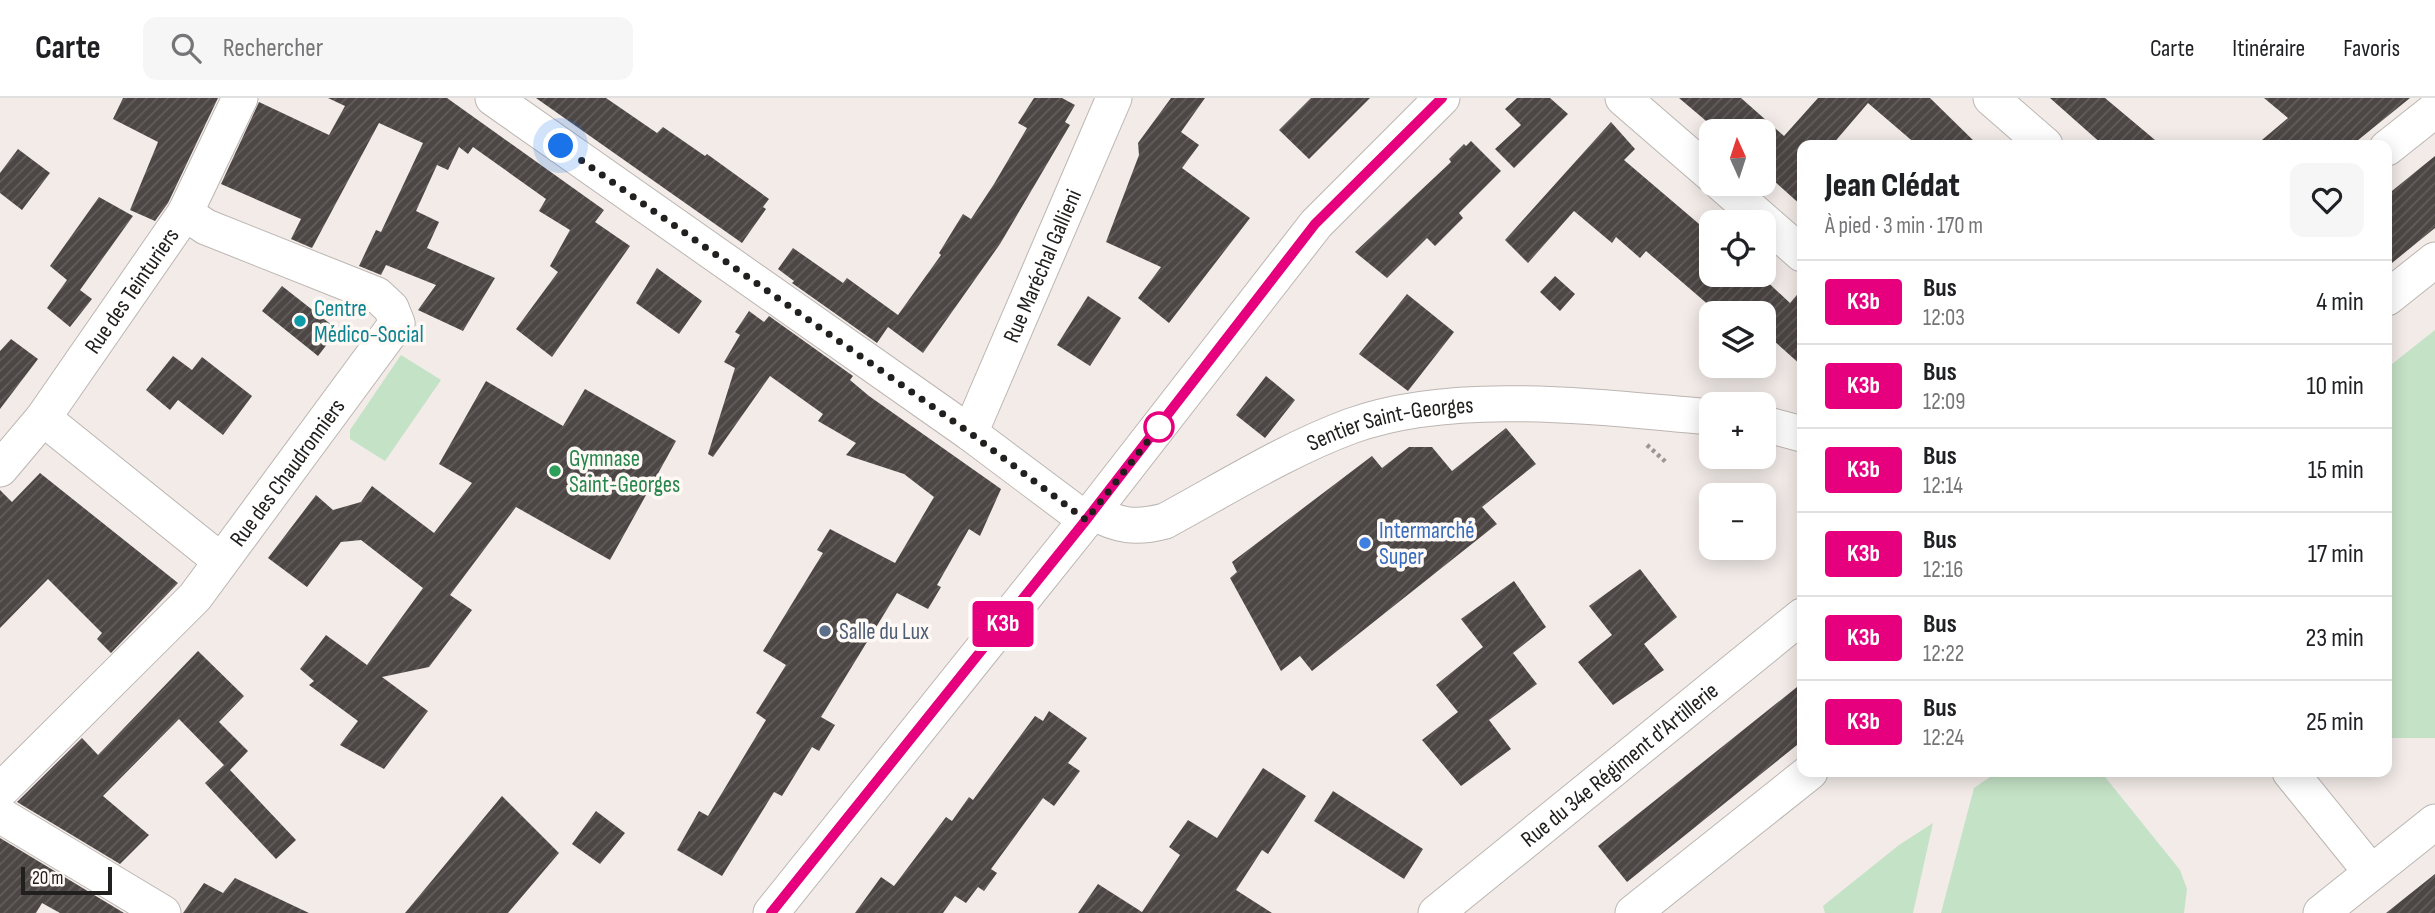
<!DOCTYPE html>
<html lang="fr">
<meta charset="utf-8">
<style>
body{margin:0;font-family:"Sofia Sans Condensed",sans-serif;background:#f6f6f6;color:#202124;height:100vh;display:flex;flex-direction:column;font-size:26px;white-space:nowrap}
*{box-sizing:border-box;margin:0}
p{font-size:23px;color:#757577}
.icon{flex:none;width:38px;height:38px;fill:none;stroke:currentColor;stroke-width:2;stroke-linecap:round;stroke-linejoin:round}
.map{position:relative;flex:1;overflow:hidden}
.drawer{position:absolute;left:1797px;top:42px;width:595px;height:637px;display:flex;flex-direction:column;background:#fff;border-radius:14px;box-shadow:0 4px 18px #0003}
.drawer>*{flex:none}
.badge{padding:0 14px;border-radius:5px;font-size:24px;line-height:46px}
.needle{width:46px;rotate:357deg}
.fabs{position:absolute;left:1699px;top:21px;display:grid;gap:14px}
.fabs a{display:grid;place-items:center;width:77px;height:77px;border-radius:14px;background:#fff;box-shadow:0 4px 18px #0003;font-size:35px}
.scale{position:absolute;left:21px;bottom:18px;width:91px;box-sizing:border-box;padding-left:7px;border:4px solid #22201f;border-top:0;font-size:19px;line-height:24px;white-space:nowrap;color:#22201f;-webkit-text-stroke:5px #fff9f6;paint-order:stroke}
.you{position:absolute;width:35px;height:35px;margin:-18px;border:5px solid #fff;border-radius:50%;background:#1a73e8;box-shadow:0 0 0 10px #1a73e833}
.map>.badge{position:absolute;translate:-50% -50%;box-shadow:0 0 0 4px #fff}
.round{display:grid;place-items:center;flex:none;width:74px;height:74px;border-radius:14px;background:#f6f6f6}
.overview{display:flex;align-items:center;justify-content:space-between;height:119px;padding:0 28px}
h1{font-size:33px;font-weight:800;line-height:52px}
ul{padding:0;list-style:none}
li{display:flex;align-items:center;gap:21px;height:84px;padding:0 28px;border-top:2px solid #e0e0e0}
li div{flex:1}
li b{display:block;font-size:26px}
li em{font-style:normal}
li .badge{min-width:77px;font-weight:700;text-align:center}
header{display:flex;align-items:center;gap:42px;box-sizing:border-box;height:98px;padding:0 35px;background:#fff;border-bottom:2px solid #e0e0e0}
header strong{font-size:33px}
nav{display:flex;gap:38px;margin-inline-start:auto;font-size:24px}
.search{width:490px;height:63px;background:#f6f6f6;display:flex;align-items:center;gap:18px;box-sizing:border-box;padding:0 24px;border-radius:14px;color:#757577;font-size:26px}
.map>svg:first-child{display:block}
</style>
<header>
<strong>Carte</strong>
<div class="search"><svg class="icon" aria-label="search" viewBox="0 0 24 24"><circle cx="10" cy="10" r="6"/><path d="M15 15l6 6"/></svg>Rechercher</div>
<nav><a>Carte</a><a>Itinéraire</a><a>Favoris</a></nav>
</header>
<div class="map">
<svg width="2435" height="815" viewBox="0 0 2435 815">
<defs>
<pattern id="building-hatch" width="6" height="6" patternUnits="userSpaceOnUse" patternTransform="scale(1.75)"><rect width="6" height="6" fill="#4c4745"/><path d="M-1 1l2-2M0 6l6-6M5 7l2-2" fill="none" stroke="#635e5d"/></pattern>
</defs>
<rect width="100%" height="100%" fill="#f2ebe8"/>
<path fill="#c4e2c6" d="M2435 232V640H2387V270Z
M401 257 441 282 385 363 350 341V332Z
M1997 674H2101L2180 772 2187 791 2184 815H1941L1974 690Z
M1933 725 1913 815H1825L1823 808 1899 747Z"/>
<path fill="url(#building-hatch)" d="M123 0H218L168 105 155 123 130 112 158 44 113 21Z
M328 0H447L604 112 595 124 630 148 552 259 516 231 558 174 550 168 570 132 539 113 546 101 473 49 468 56 459 49 448 72 437 67 416 113 439 124 427 150 495 180 463 233 418 212 436 187 386 167 381 177 359 168 376 132 381 134 423 45 379 25 312 150 291 141 301 121 221 86 259 4 329 37 345 8Z
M536 0H606L657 35 663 29 705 58 707 56 769 101 763 109 766 111 742 145Z
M1034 0H1062L1075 7 1065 24 1070 27 1000 146 923 255 888 229 877 245 792 185 794 183 778 171 793 150 843 185 847 180 898 217 941 157 939 155 963 116 971 121 994 86 1027 30 1018 25Z
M1171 0H1205L1181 34 1199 47 1182 70 1250 120 1169 225 1138 200 1161 169 1106 144 1139 57 1138 45Z
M1311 0H1370L1309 61 1279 32Z
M1517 0H1550L1568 16 1514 70 1495 51 1521 27 1505 11Z
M1679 0H1741L1784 38 1818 0H1930L1978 47H1917L1868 5 1832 47H1802V108L1764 74V33H1718Z
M2050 0H2105L2161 47H2103Z
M2264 0H2410L2352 47H2256L2288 20Z
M1611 24 1635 51 1624 62 1712 137V177H1760L1790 205 1802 191V268L1764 234V215H1718L1646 153 1640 160 1616 139 1612 145 1574 113 1528 165 1505 142Z
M1471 43 1501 73 1459 115 1463 120 1435 148 1427 140 1387 180 1355 154 1451 64 1449 61 1464 46 1466 48Z
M18 51 50 75 22 112 0 95V75Z
M2435 58V130L2387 169V97Z
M99 99 133 118 80 192 92 201 70 229 47 210 67 182 50 168Z
M657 170 702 203 679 236 636 205Z
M1555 178 1575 196 1560 213 1540 194Z
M282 188 338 232 318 258 262 213Z
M1407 196 1454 234 1408 293 1359 256Z
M1088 198 1121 220 1090 268 1057 247Z
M749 213 764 224 769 218 853 278 850 282 869 298 1001 391 980 438 969 431 937 487 941 489 928 511 897 495 821 619 835 627 819 653 812 649 782 698 774 694 722 778 677 752 699 713 708 718 766 622 756 615 786 567 763 553 823 455 817 452 830 431 895 465 934 399 904 376 846 357 856 345 818 323 823 316 770 278 713 359 708 356 735 270 724 264 740 237 735 234Z
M11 241 38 261 0 311V253Z
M173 258 192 272 202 259 252 298 223 337 178 302 170 312 146 292Z
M1266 278 1295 302 1265 340 1236 317Z
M486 283 563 328 585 291 676 343 610 462 516 409 450 497 472 512 429 569 382 579 428 613 384 671 340 647 358 623 309 587 314 583 300 571 326 537 367 567 423 490 361 442 341 444 307 489 268 460 316 397 333 412 361 404 372 388 434 435 472 385 439 366Z
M1506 330 1536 366 1482 409 1497 426 1312 573 1300 558 1281 573 1230 480 1237 474 1232 464 1372 358 1382 370 1409 349H1432L1452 373Z
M40 375 178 485 111 555 97 541 102 535 48 481 0 530V392L12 404Z
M1640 471 1677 519 1644 546 1664 572 1613 607 1578 564 1612 537 1589 508Z
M1514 483 1546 529 1513 555 1537 586 1489 622 1511 651 1461 688 1422 642 1458 614 1436 587 1483 549 1461 521Z
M198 553 244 598 219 624 248 653 230 672 296 742 276 761 205 685 224 667 179 621 103 698 149 737 120 766 17 704 82 640 98 657Z
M1802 585V643L1627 784 1598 748Z
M1049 613 1087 640 1068 665 1080 673 1054 708 1043 700 991 771 997 775 984 793 978 789 966 805 955 798 943 815H855L881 779 894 788 946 719 952 723 969 699 973 702 1035 618 1043 623Z
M1263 670 1306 698 1268 756 1262 752 1236 792 1272 815H1078L1098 786 1142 814 1180 757 1169 749 1188 722 1217 740Z
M1333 693 1423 751 1404 781 1314 723Z
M502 698 559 755 508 815H405Z
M596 713 625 735 600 766 572 746Z
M0 740 124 815H60L42 805 36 815H0Z
M2435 776V815H2386Z
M235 780 309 815H183L204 785 223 795Z"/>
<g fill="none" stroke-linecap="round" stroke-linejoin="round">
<defs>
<g id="minor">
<path d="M493 0 970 335 1086 422"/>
<path d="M1623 0 1712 77"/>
<path d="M1991 0 2045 47"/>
<path d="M2387 50 2435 12"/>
<path d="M1722 86 1802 156"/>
<path d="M2387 200 2435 162"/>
<path d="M43 320 221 463"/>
<path d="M1764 326 1802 336"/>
<path id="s1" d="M970 335 1114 0"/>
<path id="s2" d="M0 371 43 320 185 115 240 0"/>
<path id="s3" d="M1092 414C1119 428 1135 431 1165 423 1226 390 1286 352 1351 328 1455 290 1602 310 1712 319"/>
<path d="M2290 674 2371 774"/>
<path id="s4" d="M0 693 195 499 397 225 391 210 377 197 206 129 185 115"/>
<path d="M0 717 163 815"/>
<path d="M771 815 1086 422 1316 126 1442 0"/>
<path id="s5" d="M1436 815 1802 518"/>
<path d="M1633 815 1810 674"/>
<path d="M2321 815 2435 724"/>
</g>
</defs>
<use href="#minor" stroke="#bcb6b3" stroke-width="37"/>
<path stroke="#9c9795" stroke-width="4.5" stroke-dasharray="3.5 3.5" stroke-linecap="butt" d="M1647 347 1667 365"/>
<use href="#minor" stroke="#fff" stroke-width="35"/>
</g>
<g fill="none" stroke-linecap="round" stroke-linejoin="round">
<defs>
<path id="line" d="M771 815 1086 422 1315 126 1442 0"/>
</defs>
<use href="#line" stroke="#fff" stroke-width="16"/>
<use href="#line" stroke="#e6007e" stroke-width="10"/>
<path stroke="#22201f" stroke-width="7" stroke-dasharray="0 12.6" d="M561 48 970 335 1086 422 1159 329"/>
</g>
<circle fill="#0f9aa8" stroke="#fff9f6" stroke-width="2.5" cx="300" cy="223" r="7"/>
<circle fill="#fff" stroke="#e6007e" stroke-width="3.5" cx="1159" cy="329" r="14"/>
<circle fill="#2e9e5b" stroke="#fff9f6" stroke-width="2.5" cx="555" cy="373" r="7"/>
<circle fill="#3f7fe0" stroke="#fff9f6" stroke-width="2.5" cx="1365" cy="445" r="7"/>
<circle fill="#5c6f8a" stroke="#fff9f6" stroke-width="2.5" cx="825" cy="533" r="7"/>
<g text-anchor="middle" stroke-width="7" stroke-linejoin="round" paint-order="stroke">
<g font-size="23" fill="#22201f" stroke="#fff9f6">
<text dy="8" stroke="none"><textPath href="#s1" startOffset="182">Rue Maréchal Gallieni</textPath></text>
<text dy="8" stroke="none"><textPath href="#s2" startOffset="222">Rue des Teinturiers</textPath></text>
<text dy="8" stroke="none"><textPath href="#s3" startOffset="324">Sentier Saint-Georges</textPath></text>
<text dy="8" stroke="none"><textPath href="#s4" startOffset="430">Rue des Chaudronniers</textPath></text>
<text dy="8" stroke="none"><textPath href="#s5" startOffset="236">Rue du 34e Régiment d'Artillerie</textPath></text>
</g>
<g font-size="23" fill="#0d838f" stroke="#fff9f6" text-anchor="start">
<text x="314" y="218">Centre<tspan x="314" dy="26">Médico-Social</tspan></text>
</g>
<g font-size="23" fill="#27864d" stroke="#fff9f6" text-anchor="start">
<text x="569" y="368">Gymnase<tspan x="569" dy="26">Saint-Georges</tspan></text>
</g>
<g font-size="23" fill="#366cbe" stroke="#fff9f6" text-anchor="start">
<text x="1379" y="440">Intermarché<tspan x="1379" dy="26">Super</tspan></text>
</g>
<g font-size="23" fill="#4e5e75" stroke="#fff9f6" text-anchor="start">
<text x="839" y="541">Salle du Lux</text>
</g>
</g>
</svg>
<div class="fabs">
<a><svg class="needle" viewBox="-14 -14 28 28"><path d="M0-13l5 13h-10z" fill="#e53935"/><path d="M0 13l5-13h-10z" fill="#757577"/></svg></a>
<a><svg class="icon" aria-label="locate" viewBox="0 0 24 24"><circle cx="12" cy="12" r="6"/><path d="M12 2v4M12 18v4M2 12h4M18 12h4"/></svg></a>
<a><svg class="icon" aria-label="layers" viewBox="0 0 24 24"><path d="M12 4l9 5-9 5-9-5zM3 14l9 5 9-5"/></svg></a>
<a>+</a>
<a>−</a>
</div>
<div class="scale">20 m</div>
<div class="you" style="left:561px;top:48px"></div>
<b class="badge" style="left:1003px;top:526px;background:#e6007e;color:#fff">K3b</b>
<section class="drawer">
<div class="overview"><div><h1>Jean Clédat</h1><p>À pied · 3 min · 170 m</p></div><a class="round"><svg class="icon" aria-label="heart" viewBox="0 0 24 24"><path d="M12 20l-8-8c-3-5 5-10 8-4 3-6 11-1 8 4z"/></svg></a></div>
<ul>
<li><span class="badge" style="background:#e6007e;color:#fff">K3b</span><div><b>Bus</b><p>12:03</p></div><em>4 min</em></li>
<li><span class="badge" style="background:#e6007e;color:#fff">K3b</span><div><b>Bus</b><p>12:09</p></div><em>10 min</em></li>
<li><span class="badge" style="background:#e6007e;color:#fff">K3b</span><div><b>Bus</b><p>12:14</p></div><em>15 min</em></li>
<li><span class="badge" style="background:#e6007e;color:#fff">K3b</span><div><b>Bus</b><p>12:16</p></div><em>17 min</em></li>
<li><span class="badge" style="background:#e6007e;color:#fff">K3b</span><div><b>Bus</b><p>12:22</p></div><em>23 min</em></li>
<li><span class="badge" style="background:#e6007e;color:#fff">K3b</span><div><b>Bus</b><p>12:24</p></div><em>25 min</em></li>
</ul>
</section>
</div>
